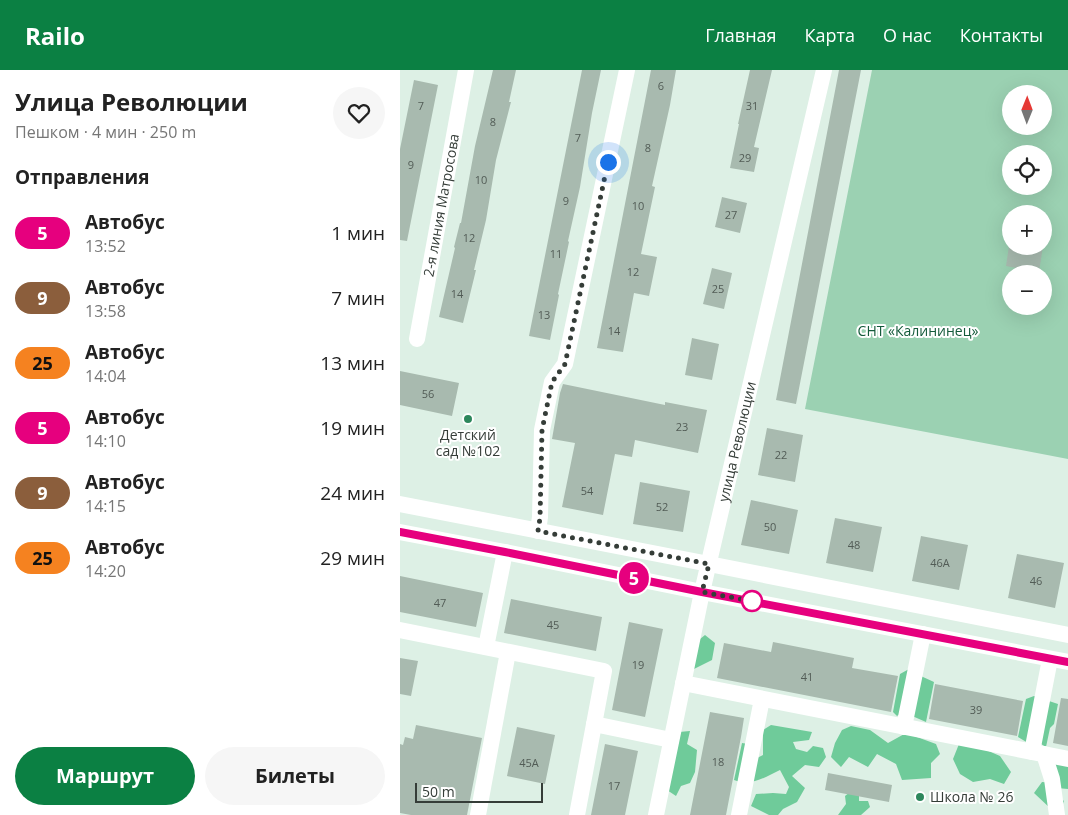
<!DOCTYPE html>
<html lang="ru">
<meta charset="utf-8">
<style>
body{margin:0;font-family:"Open Sans",sans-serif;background:#f6f6f6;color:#222;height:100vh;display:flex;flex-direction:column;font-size:19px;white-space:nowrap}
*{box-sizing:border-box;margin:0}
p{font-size:16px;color:#767676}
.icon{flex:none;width:28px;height:28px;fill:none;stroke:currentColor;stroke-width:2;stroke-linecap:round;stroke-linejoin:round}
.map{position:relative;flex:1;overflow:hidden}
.panel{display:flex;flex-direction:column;background:#fff;width:400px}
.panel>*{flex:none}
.badge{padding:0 10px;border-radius:16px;font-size:18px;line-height:32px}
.needle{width:32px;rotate:1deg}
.buttons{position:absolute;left:602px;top:15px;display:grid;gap:10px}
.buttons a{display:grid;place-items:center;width:50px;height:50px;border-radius:50%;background:#fff;box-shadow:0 5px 20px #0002;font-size:25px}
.scale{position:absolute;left:15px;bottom:12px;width:128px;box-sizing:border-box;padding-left:5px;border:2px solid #353d38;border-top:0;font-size:14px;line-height:18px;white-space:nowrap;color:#353d38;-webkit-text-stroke:4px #fff;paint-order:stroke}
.you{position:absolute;width:25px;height:25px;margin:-12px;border:4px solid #fff;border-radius:50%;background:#1a73e8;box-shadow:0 0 0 8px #1a73e833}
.map>.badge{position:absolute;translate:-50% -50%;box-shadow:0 0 0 2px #fff}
h2{padding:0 15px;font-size:19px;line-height:45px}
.round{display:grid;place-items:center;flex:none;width:52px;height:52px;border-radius:26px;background:#f6f6f6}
.summary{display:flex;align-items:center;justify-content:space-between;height:85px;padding:0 15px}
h1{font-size:24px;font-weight:700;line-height:38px}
.action{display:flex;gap:10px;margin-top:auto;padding:10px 15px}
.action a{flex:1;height:58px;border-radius:30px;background:#0b8043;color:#fff;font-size:20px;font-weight:700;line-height:58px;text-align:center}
.action a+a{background:#f6f6f6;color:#222}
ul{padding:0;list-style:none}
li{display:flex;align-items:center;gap:15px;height:65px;padding:0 15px}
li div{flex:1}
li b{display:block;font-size:19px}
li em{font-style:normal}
li .badge{min-width:55px;font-weight:700;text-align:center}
header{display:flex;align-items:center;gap:30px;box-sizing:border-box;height:70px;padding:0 25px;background:#0b8043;color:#fff}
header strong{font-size:24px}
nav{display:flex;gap:28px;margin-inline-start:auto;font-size:18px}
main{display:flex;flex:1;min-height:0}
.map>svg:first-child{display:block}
</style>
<header>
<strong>Railo</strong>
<nav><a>Главная</a><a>Карта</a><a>О нас</a><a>Контакты</a></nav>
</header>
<main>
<section class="panel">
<div class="summary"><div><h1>Улица Революции</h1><p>Пешком · 4 мин · 250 m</p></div><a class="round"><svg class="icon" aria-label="heart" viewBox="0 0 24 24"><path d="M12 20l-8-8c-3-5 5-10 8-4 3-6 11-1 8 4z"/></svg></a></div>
<h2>Отправления</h2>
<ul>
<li><span class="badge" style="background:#e6007e;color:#fff">5</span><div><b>Автобус</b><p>13:52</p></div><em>1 мин</em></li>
<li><span class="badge" style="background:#8b5e3c;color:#fff">9</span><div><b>Автобус</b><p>13:58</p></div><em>7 мин</em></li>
<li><span class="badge" style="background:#f58220;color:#111">25</span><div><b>Автобус</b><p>14:04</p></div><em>13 мин</em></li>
<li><span class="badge" style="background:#e6007e;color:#fff">5</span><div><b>Автобус</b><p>14:10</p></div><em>19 мин</em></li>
<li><span class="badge" style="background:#8b5e3c;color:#fff">9</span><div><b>Автобус</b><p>14:15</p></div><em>24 мин</em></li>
<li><span class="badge" style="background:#f58220;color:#111">25</span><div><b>Автобус</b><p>14:20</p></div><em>29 мин</em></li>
</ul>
<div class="action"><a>Маршрут</a><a>Билеты</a></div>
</section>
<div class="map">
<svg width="668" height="745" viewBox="0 0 668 745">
<rect width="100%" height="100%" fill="#ddf0e5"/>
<path fill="#9bd1b2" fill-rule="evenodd" d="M472 0H668V389L405 339ZM611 24H644V56H611ZM611 84H644V116H611ZM611 144H644V176H611ZM611 204H644V236H611Z"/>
<path fill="#6fcb9a" d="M305 565 315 573 312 590 294 599 289 598 300 569Z
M509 599 512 602 534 612 526 652 503 642 497 646 493 642 500 604Z
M634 626 658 634 654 654 650 658 646 677 631 668 628 673 618 667 626 629Z
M371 655 412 662 409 670 393 672 396 679 407 682 413 676 423 678 426 687 419 697 405 695 392 706 405 718 397 732 383 739 378 745H369L351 736 356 724 373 723 386 724 389 717 380 700C365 707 351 717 334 710L342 673 348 674 349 692 363 685V660Z
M451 656 470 660 488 673 506 663 536 674 540 684 531 693V708L502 710 496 694 477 684 468 697 449 687 441 697 431 687 435 673 442 660Z
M290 661 287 674 297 680 295 702 290 713 281 716 276 726 267 720 279 662Z
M559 674 577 676 600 686 611 702 604 714 590 709 573 712 560 704 553 689Z
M655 691 668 696V719L657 718 658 726 664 731 662 737 651 739 634 723 642 712 655 713Z
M450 722 459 723V731H468L470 737 461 745H438L446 734 445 726Z"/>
<path fill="#a8baaf" d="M93 0H116L109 32H111L96 90 86 150 74 200H76L63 253 39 247 55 178 54 177 60 153H61L75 76Z
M182 0H201L192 43 180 117 168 171 169 172 158 224 159 225 150 270 129 266Z
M251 0H276L270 35 252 116 255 117 241 184 257 187 249 226 234 223 223 282 197 278Z
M350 0H372L354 77 359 78 354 102 330 98 339 54H338Z
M439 0H461L396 334 376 330Z
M14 10 38 15 7 171 0 170V79Z
M322 127 347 133 340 163 315 157Z
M609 176H643L639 202 606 196Z
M312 198 332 203 324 239 303 234Z
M292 268 319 274 312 310 285 305Z
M0 301 59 313 52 346 0 335Z
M163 314 265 335V332L307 340 298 383 235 370 232 387 215 384 203 445 162 437 175 373 152 369 160 323Z
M367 358 403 365 395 412 358 405Z
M240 412 290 421 283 462 233 454Z
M351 430 398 440 389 484 341 475Z
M435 448 482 457 473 502 426 493Z
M521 466 568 475 559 520 512 511Z
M617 484 664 493 655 538 608 528Z
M0 506 83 523 76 557 0 542Z
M111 529 202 547 196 581 104 563Z
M229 552 263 559 245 647 212 640Z
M373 572 454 588 452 598 498 606 491 642 317 608 324 573 371 582Z
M0 588 18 591 11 626 0 624Z
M535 614 623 631 617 666 529 649Z
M661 628 668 629V676L653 673Z
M310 642 344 648 341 667 326 745H290Z
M16 655 82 668 67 745H11L0 743V674L3 675 5 667 13 669Z
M117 657 155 665 145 714 107 706Z
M205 674 238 681 225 745H191Z
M428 703 492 715 489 732 425 720Z"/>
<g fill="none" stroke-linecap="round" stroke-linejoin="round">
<g stroke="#fff" stroke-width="16">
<path id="s1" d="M17 269 66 0"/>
<path d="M0 434 309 494 668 565"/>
<path d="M138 461 140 447 142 360 152 312 165 294 227 0"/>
<path d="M0 462 105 482 302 522 668 592"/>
<path d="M0 560 204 601 177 745"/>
<path d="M86 577 105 482"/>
<path d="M283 613 668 689"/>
<path d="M194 654 271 670"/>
<path d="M504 657 523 564"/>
<path d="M632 682 650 589"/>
<path d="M644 684 652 709 657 745"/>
<path d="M78 745 108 582"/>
<path id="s2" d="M256 745 302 522 424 0"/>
<path d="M339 745 362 629"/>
</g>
</g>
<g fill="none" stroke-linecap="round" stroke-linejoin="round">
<defs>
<path id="line" d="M0 462 105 482 302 522 668 592"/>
</defs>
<use href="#line" stroke="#fff" stroke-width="11"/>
<use href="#line" stroke="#e6007e" stroke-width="8"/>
<path stroke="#353d38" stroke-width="5" stroke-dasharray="0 9" d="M208 92 165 294 152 312 142 360 140 448 138 461 309 494 302 522 352 531"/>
</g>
<g fill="#2d875c" stroke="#fff" stroke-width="2">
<circle cx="68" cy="349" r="5"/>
<circle cx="520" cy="727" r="5"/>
</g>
<circle fill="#fff" stroke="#e6007e" stroke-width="2.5" cx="352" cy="531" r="10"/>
<g text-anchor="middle" stroke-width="4" stroke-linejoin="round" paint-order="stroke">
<g font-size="11" fill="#525c56">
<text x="261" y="20">6</text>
<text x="21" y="40">7</text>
<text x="352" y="40">31</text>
<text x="93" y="56">8</text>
<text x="178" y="72">7</text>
<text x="248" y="82">8</text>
<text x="345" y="92">29</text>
<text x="11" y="99">9</text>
<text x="81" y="114">10</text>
<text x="166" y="135">9</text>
<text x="238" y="140">10</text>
<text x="331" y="149">27</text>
<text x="69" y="172">12</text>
<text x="156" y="188">11</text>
<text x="233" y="206">12</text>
<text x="318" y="223">25</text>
<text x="57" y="228">14</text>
<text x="144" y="249">13</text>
<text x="214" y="265">14</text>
<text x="28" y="328">56</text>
<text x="282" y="361">23</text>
<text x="381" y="389">22</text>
<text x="187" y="425">54</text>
<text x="262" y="441">52</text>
<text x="370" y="461">50</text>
<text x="454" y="479">48</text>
<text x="540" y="497">46А</text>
<text x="636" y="515">46</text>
<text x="40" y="537">47</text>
<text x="153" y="559">45</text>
<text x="238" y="599">19</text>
<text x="407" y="611">41</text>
<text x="576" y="644">39</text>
<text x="318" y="696">18</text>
<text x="129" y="697">45А</text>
<text x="214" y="720">17</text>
</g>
<g font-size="14" fill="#353d38" stroke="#fff">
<text dy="5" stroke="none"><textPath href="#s1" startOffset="136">2-я линия Матросова</textPath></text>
<text dy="5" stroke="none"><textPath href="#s2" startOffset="382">улица Революции</textPath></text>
</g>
<g font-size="14" fill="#135a3a" stroke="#fff">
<text x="518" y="266">СНТ «Калининец»</text>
</g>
<g font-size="14" fill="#353d38" stroke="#fff">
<text x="68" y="370">Детский<tspan x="68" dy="16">сад №102</tspan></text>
<text x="530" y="732" text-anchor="start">Школа № 26</text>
</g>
</g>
</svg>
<div class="buttons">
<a><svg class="needle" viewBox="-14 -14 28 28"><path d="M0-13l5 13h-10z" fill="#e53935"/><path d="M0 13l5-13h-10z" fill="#767676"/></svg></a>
<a><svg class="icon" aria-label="locate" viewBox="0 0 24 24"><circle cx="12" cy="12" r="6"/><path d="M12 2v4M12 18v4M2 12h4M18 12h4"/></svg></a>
<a>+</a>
<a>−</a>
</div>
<div class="scale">50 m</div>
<div class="you" style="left:208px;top:92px"></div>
<b class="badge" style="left:234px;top:508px;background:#e6007e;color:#fff">5</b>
</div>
</main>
